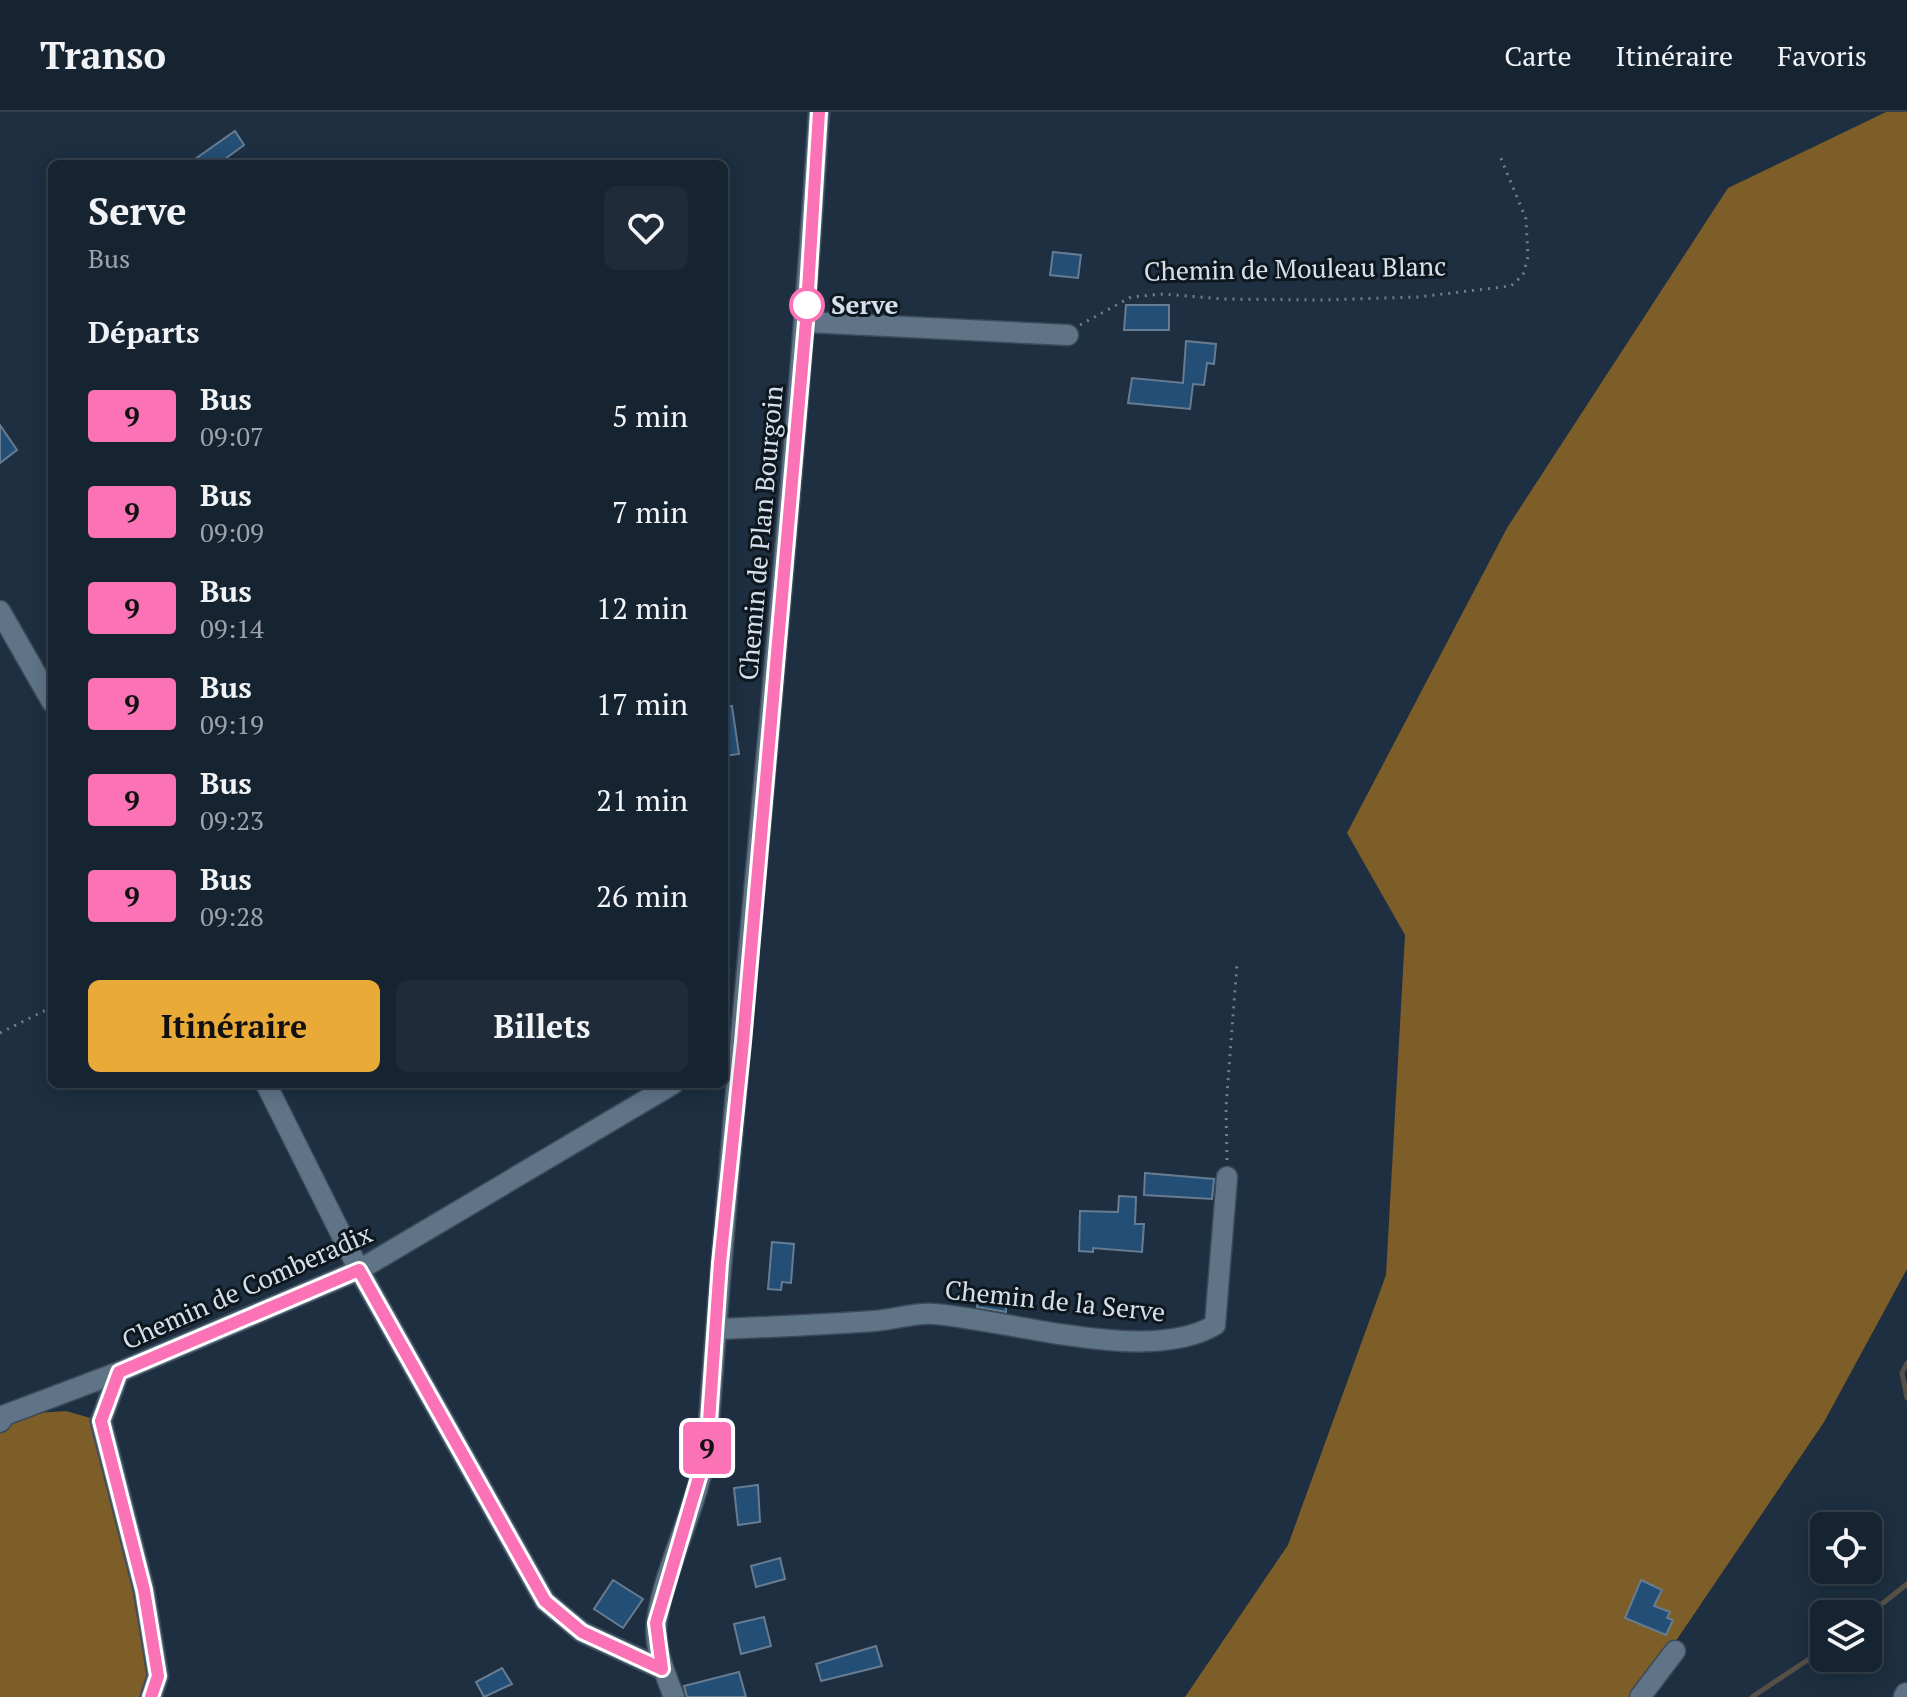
<!DOCTYPE html>
<html lang="fr">
<meta charset="utf-8">
<style>
body{margin:0;font-family:"PT Serif",serif;background:#1f2b39;color:#f1f3f6;height:100vh;display:flex;flex-direction:column;font-size:30px;white-space:nowrap}
*{box-sizing:border-box;margin:0}
p{font-size:26px;color:#9ea4ab}
.icon{flex:none;width:44px;height:44px;fill:none;stroke:currentColor;stroke-width:2;stroke-linecap:round;stroke-linejoin:round}
.map{position:relative;flex:1;overflow:hidden}
.side{position:absolute;left:48px;top:48px;width:680px;height:928px;display:flex;flex-direction:column;background:#162331;border-radius:12px;box-shadow:0 4px 20px #0003,0 0 0 2px #35404d}
.side>*{flex:none}
.badge{padding:0 16px;border-radius:6px;font-size:28px;line-height:52px}
.tools{position:absolute;left:1810px;top:1400px;display:grid;gap:16px}
.tools a{display:grid;place-items:center;width:72px;height:72px;border-radius:12px;background:#162331;box-shadow:0 4px 20px #0003,0 0 0 2px #35404d;font-size:40px}
.map>.badge{position:absolute;translate:-50% -50%;box-shadow:0 0 0 4px #fff}
h2{padding:0 40px;font-size:30px;line-height:72px}
.round{display:grid;place-items:center;flex:none;width:84px;height:84px;border-radius:12px;background:#1f2b39}
.headline{display:flex;align-items:center;justify-content:space-between;height:136px;padding:0 40px}
h1{font-size:38px;font-weight:800;line-height:60px}
.button{display:flex;gap:16px;margin-top:auto;padding:16px 40px}
.button a{flex:1;height:92px;border-radius:12px;background:#eaaa38;color:#111;font-size:32px;font-weight:800;line-height:92px;text-align:center}
.button a+a{background:#1f2b39;color:#f1f3f6}
ul{padding:0;list-style:none}
li{display:flex;align-items:center;gap:24px;height:96px;padding:0 40px}
li div{flex:1}
li b{display:block;font-size:30px}
li em{font-style:normal}
li .badge{min-width:88px;font-weight:700;text-align:center}
header{display:flex;align-items:center;gap:48px;box-sizing:border-box;height:112px;padding:0 40px;background:#162331;border-bottom:2px solid #35404d}
header strong{font-size:38px}
nav{display:flex;gap:44px;margin-inline-start:auto;font-size:28px}
.map>svg:first-child{display:block}
</style>
<header>
<strong>Transo</strong>
<nav><a>Carte</a><a>Itinéraire</a><a>Favoris</a></nav>
</header>
<div class="map">
<svg width="1907" height="1585" viewBox="0 0 1907 1585">
<rect width="100%" height="100%" fill="#1d2f41"/>
<path fill="#7d5d28" d="M1886 0H1907V1157L1824 1310 1638 1585H1185L1288 1433 1386 1163 1405 823 1347 721 1507 416 1728 76Z
M66 1299 101 1309 144 1478 151 1585H0V1310L5 1303Z"/>
<g fill="none" stroke-linecap="round" stroke-linejoin="round">
<path stroke="#585047" stroke-width="5" d="M1907 1251 1902 1261 1907 1286
M1868 1503 1907 1472
M1752 1585 1824 1537"/>
</g>
<path fill="#234e75" stroke="#687c91" stroke-width="2" d="M235 19 244 33 218 52H188Z
M1053 140 1081 143 1078 166 1050 163Z
M1126 193H1169V218H1124Z
M1186 229 1216 232 1214 252 1207 251 1204 273 1193 272 1190 297 1128 291 1132 266 1183 271Z
M0 313 17 338 0 351Z
M724 594H732L739 642 724 644Z
M1145 1061 1214 1067 1212 1087 1144 1083Z
M1119 1084 1136 1085 1135 1112H1144L1142 1140 1093 1136V1140L1079 1139 1080 1099 1118 1100Z
M772 1130 794 1132 791 1171 782 1170 781 1178 768 1177Z
M978 1183H1006V1200L977 1195Z
M758 1373 760 1410 738 1413 734 1376Z
M780 1446 785 1467 756 1475 751 1454Z
M613 1468 643 1487 623 1516 594 1497Z
M1641 1468 1662 1478 1654 1494 1670 1500 1667 1506 1673 1508 1666 1523 1625 1506Z
M764 1505 771 1534 741 1542 734 1512Z
M876 1534 882 1554 821 1569 816 1552Z
M502 1556 512 1572 484 1585 476 1570Z
M739 1560 746 1585H687L684 1574Z"/>
<g fill="none" stroke-linecap="round" stroke-linejoin="round">
<defs>
<path id="street" d="M806 210 1068 223
M0 499 52 590
M266 972 359 1158 545 1489 582 1520 662 1557
M716 1217C768 1215 821 1213 874 1209 893 1208 915 1200 934 1202 1011 1208 1148 1253 1215 1213L1227 1065
M119 1260 101 1309 144 1478 158 1564 151 1585
M0 1310 5 1303 119 1260 359 1158 673 972
M674 1585C665 1562 653 1533 657 1508 667 1445 703 1386 708 1322 740 881 791 441 819 0
M1640 1585 1675 1539"/>
<path id="secondary" d="M1906 1585 1907 1583"/>
</defs>
<use href="#street" stroke="#3c4b5a" stroke-width="23"/>
<use href="#secondary" stroke="#3c4b5a" stroke-width="27"/>
<path stroke="#707f8e" stroke-width="3" stroke-dasharray="2 6" stroke-linecap="butt" d="M1080 213 1131 185 1163 182 1224 187 1323 188 1418 185 1511 174 1523 163 1528 145 1526 107 1500 44
M0 921 52 895
M1227 1048 1226 995 1237 852"/>
<use href="#street" stroke="#607488" stroke-width="20"/>
<use href="#secondary" stroke="#607488" stroke-width="24"/>
</g>
<g fill="none" stroke-linecap="round" stroke-linejoin="round">
<defs>
<path id="line" d="M151 1585 158 1564 144 1478 101 1309 119 1260 359 1158 545 1489 582 1520 662 1557 656 1511 707 1338 720 1151 743 930 806 210 819 0"/>
</defs>
<use href="#line" stroke="#fff" stroke-width="18"/>
<use href="#line" stroke="#fc72b6" stroke-width="12"/>
</g>
<circle fill="#fff" stroke="#fc72b6" stroke-width="4" cx="807" cy="193" r="16"/>
<g text-anchor="middle" stroke-width="6" stroke-linejoin="round" paint-order="stroke">
<g font-size="26" fill="#d5e0ec" stroke="#0f171e">
<text transform="translate(1295 157) rotate(-1)" y="9">Chemin de Mouleau Blanc</text>
<text transform="translate(761 421) rotate(-85)" y="9">Chemin de Plan Bourgoin</text>
<text transform="translate(247 1175) rotate(-24)" y="9">Chemin de Comberadix</text>
<text transform="translate(1055 1189) rotate(6)" y="9">Chemin de la Serve</text>
</g>
<g font-size="26" font-weight="bold" fill="#d5e0ec" stroke="#0f171e" text-anchor="start">
<text x="831" y="202">Serve</text>
</g>
</g>
</svg>
<div class="tools">
<a><svg class="icon" aria-label="locate" viewBox="0 0 24 24"><circle cx="12" cy="12" r="6"/><path d="M12 2v4M12 18v4M2 12h4M18 12h4"/></svg></a>
<a><svg class="icon" aria-label="layers" viewBox="0 0 24 24"><path d="M12 4l9 5-9 5-9-5zM3 14l9 5 9-5"/></svg></a>
</div>
<b class="badge" style="left:707px;top:1336px;background:#fc72b6;color:#111">9</b>
<section class="side">
<div class="headline"><div><h1>Serve</h1><p>Bus</p></div><a class="round"><svg class="icon" aria-label="heart" viewBox="0 0 24 24"><path d="M12 20l-8-8c-3-5 5-10 8-4 3-6 11-1 8 4z"/></svg></a></div>
<h2>Départs</h2>
<ul>
<li><span class="badge" style="background:#fc72b6;color:#111">9</span><div><b>Bus</b><p>09:07</p></div><em>5 min</em></li>
<li><span class="badge" style="background:#fc72b6;color:#111">9</span><div><b>Bus</b><p>09:09</p></div><em>7 min</em></li>
<li><span class="badge" style="background:#fc72b6;color:#111">9</span><div><b>Bus</b><p>09:14</p></div><em>12 min</em></li>
<li><span class="badge" style="background:#fc72b6;color:#111">9</span><div><b>Bus</b><p>09:19</p></div><em>17 min</em></li>
<li><span class="badge" style="background:#fc72b6;color:#111">9</span><div><b>Bus</b><p>09:23</p></div><em>21 min</em></li>
<li><span class="badge" style="background:#fc72b6;color:#111">9</span><div><b>Bus</b><p>09:28</p></div><em>26 min</em></li>
</ul>
<div class="button"><a>Itinéraire</a><a>Billets</a></div>
</section>
</div>
